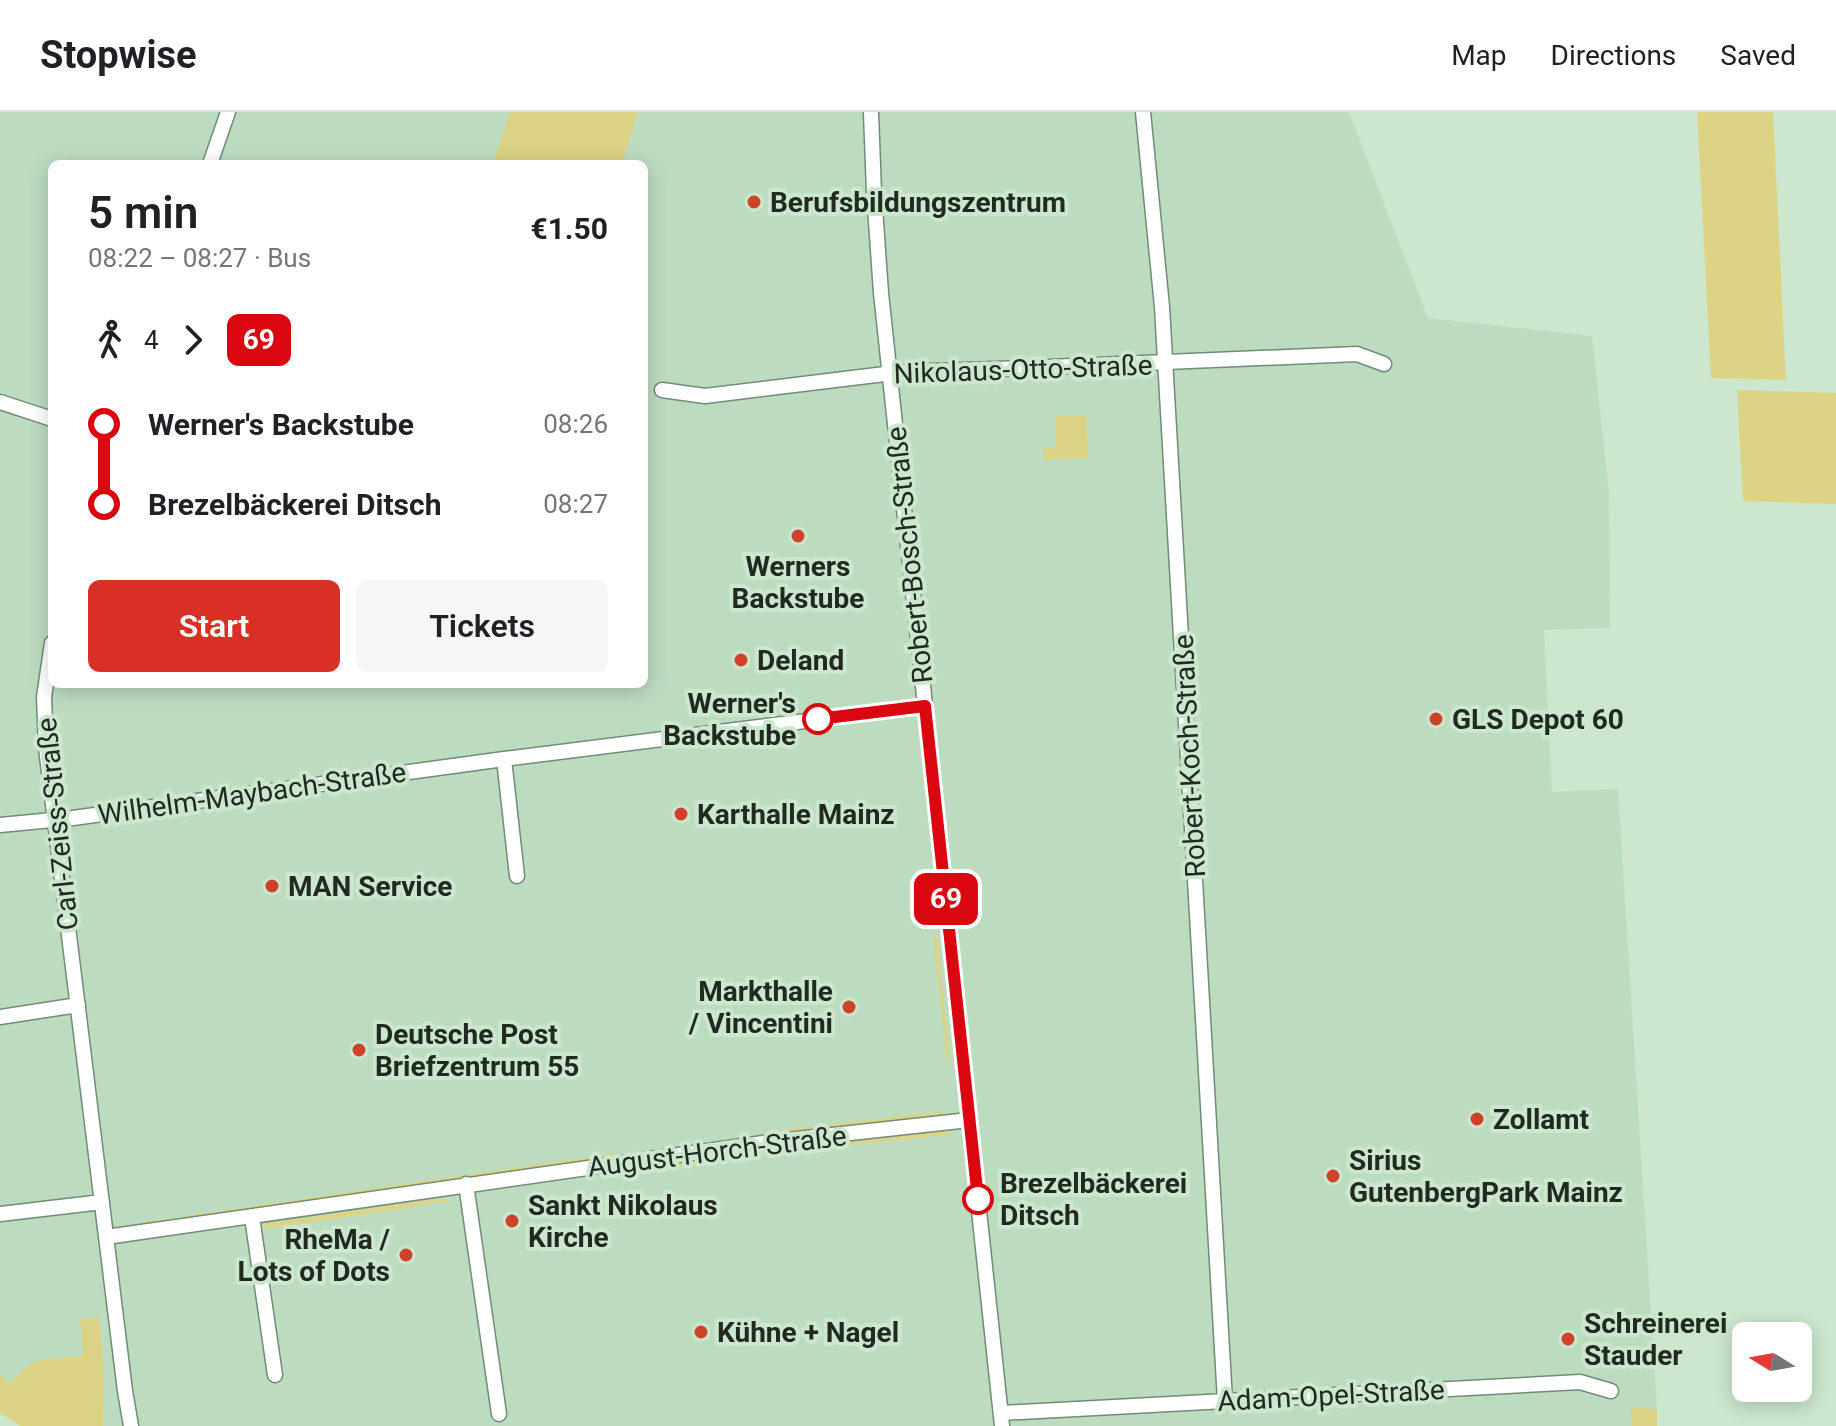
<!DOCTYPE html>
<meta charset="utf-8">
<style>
body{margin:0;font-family:Roboto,sans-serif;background:#f6f6f6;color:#202124;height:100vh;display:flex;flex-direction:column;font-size:30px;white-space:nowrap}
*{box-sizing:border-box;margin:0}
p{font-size:26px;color:#757577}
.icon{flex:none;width:44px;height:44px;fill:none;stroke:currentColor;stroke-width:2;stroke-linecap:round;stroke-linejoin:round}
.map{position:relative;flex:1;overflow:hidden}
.details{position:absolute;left:48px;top:48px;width:600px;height:528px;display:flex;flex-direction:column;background:#fff;border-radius:12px;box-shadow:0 4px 20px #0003}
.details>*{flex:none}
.badge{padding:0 16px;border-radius:12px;font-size:28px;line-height:52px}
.needle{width:52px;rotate:281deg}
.buttons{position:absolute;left:1732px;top:1210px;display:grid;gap:16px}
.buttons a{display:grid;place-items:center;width:80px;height:80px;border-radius:12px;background:#fff;box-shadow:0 4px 20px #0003;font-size:40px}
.map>.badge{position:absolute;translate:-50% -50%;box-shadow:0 0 0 4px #fff}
.legs{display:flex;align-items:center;gap:12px;height:88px;padding:0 40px;font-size:26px}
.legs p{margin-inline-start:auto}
.headline{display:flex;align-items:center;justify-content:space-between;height:136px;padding:0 40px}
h1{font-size:44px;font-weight:600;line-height:60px}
.cta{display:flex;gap:16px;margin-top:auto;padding:16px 40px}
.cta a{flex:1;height:92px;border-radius:12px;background:#d93025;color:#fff;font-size:32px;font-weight:600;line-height:92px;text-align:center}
.cta a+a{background:#f6f6f6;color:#202124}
ul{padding:0 40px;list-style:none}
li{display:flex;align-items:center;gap:28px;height:80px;font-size:30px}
li i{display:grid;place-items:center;width:12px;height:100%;margin:0 10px;background:currentColor}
li i::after{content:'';width:20px;height:20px;margin:-10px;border:6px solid;border-radius:50%;background:#fff}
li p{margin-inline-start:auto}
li:first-child i{background:linear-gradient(#0000 50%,currentColor 0)}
li:last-child i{background:linear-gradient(currentColor 50%,#0000 0)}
header{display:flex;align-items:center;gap:48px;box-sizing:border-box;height:112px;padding:0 40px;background:#fff;border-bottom:2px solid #e0e0e0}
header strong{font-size:38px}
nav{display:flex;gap:44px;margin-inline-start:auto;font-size:28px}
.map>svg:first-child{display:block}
</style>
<header>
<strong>Stopwise</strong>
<nav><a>Map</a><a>Directions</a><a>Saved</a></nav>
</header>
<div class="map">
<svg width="1836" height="1314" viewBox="0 0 1836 1314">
<rect width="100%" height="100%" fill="#cce7ce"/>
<path fill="#bcdcc0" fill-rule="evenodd" d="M0 0H1349L1428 206 1592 224 1609 381 1610 516 1544 518 1552 680 1618 677 1657 1297 1632 1296V1314H35L0 1290ZM52 52H644V572H52Z"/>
<path fill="#ddd384" d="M510 0H638L622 52H493Z
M1697 0H1773L1786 268 1711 266Z
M1737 278 1836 281V392L1743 389Z
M1086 303 1088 346 1043 348V336L1056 335V304Z
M933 824H937L950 949H947Z
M948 999 937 1004 763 1023V1020Z
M941 1019 953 1022 805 1038V1034Z
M616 1041 617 1044 142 1113 132 1112Z
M753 1041 754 1045 636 1061 635 1058Z
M438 1087 451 1089 264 1117 263 1112Z
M99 1205 104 1259 103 1314H20L0 1301V1263L10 1271 30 1252 40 1248 83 1243 80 1207Z
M1631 1296 1657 1297V1314H1632Z"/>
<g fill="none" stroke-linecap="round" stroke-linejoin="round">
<defs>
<path id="minor" d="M871 0 874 81 881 181 1002 1314
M1143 0 1162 195 1225 1289
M210 52 228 0
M662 278 705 284 901 260 1025 256 1357 242 1384 252
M0 290 52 307
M52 531 44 585 46 636 125 1279 131 1314
M504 647 517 764
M0 713 73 706 504 647 925 594
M0 905 78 893
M466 1072 499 1302
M0 1102 102 1090
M252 1105 275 1263
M106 1125 769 1030 969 1008
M1001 1301 1580 1270 1611 1279"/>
</defs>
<use href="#minor" stroke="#728b75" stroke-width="17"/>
<use href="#minor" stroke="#fff" stroke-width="14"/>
</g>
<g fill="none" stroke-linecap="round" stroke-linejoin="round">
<defs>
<path id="line-1" d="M818 607 925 594 978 1087"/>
</defs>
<use href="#line-1" stroke="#fff" stroke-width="18"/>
<use href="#line-1" stroke="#da0710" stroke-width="12"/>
</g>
<g fill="#ce4229" stroke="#cce7ce" stroke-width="3">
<circle cx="754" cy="90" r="8"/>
<circle cx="798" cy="424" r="8"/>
<circle cx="741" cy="548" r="8"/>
<circle cx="1436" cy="607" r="8"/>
<circle cx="681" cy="702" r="8"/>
<circle cx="272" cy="774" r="8"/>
<circle cx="849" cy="895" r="8"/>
<circle cx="359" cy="938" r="8"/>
<circle cx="1477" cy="1007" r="8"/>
<circle cx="1333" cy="1064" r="8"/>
<circle cx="512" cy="1109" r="8"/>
<circle cx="406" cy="1143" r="8"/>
<circle cx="701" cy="1220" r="8"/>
<circle cx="1568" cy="1227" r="8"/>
</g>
<g fill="#fff" stroke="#da0710" stroke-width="4">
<circle cx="818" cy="607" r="14"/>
<circle cx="978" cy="1087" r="14"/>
</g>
<g text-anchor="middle" stroke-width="8" stroke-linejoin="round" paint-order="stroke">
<g font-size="28" font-weight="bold" fill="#202a21" stroke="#cce7ce" text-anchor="start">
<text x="770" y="100">Berufsbildungszentrum</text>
<text x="798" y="464" text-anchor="middle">Werners<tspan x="798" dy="32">Backstube</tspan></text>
<text x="757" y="558">Deland</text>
<text x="1452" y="617">GLS Depot 60</text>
<text x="697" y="712">Karthalle Mainz</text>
<text x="288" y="784">MAN Service</text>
<text x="833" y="889" text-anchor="end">Markthalle<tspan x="833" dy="32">/ Vincentini</tspan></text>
<text x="375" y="932">Deutsche Post<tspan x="375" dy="32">Briefzentrum 55</tspan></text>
<text x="1493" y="1017">Zollamt</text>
<text x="1349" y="1058">Sirius<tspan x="1349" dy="32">GutenbergPark Mainz</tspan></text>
<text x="528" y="1103">Sankt Nikolaus<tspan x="528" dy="32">Kirche</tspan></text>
<text x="390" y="1137" text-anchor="end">RheMa /<tspan x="390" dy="32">Lots of Dots</tspan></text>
<text x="1584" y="1221">Schreinerei<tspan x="1584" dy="32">Stauder</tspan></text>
<text x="717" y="1230">Kühne + Nagel</text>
</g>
<g font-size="28" fill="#202a21" stroke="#cce7ce">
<text transform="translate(1023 257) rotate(-2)" y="10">Nikolaus-Otto-Straße</text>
<text transform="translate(909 443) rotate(-96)" y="10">Robert-Bosch-Straße</text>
<text transform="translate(1189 644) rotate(-93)" y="10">Robert-Koch-Straße</text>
<text transform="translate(252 681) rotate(-8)" y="10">Wilhelm-Maybach-Straße</text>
<text transform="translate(57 712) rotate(-96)" y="10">Carl-Zeiss-Straße</text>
<text transform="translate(717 1039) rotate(-7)" y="10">August-Horch-Straße</text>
<text transform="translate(1331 1283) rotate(-3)" y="10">Adam-Opel-Straße</text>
</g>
<g font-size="28" font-weight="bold" fill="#202a21" stroke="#cce7ce" text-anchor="end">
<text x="796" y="601">Werner's<tspan x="796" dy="32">Backstube</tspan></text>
<text x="1000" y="1081" text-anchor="start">Brezelbäckerei<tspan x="1000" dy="32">Ditsch</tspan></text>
</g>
</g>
</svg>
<div class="buttons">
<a><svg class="needle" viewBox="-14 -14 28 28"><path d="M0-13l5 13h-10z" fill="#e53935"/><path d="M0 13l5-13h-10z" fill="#757577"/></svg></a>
</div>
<b class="badge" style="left:946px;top:787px;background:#da0710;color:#fff">69</b>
<section class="details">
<div class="headline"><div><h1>5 min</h1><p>08:22 – 08:27 · Bus</p></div><b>€1.50</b></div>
<div class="legs"><svg class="icon" aria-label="walk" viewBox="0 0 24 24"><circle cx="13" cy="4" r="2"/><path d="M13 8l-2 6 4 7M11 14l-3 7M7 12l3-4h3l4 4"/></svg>4<svg class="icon" aria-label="forward" viewBox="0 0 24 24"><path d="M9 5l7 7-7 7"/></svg><b class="badge" style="background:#da0710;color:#fff">69</b></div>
<ul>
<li><i style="color:#da0710"></i><b>Werner's Backstube</b><p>08:26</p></li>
<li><i style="color:#da0710"></i><b>Brezelbäckerei Ditsch</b><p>08:27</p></li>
</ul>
<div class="cta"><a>Start</a><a>Tickets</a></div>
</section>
</div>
